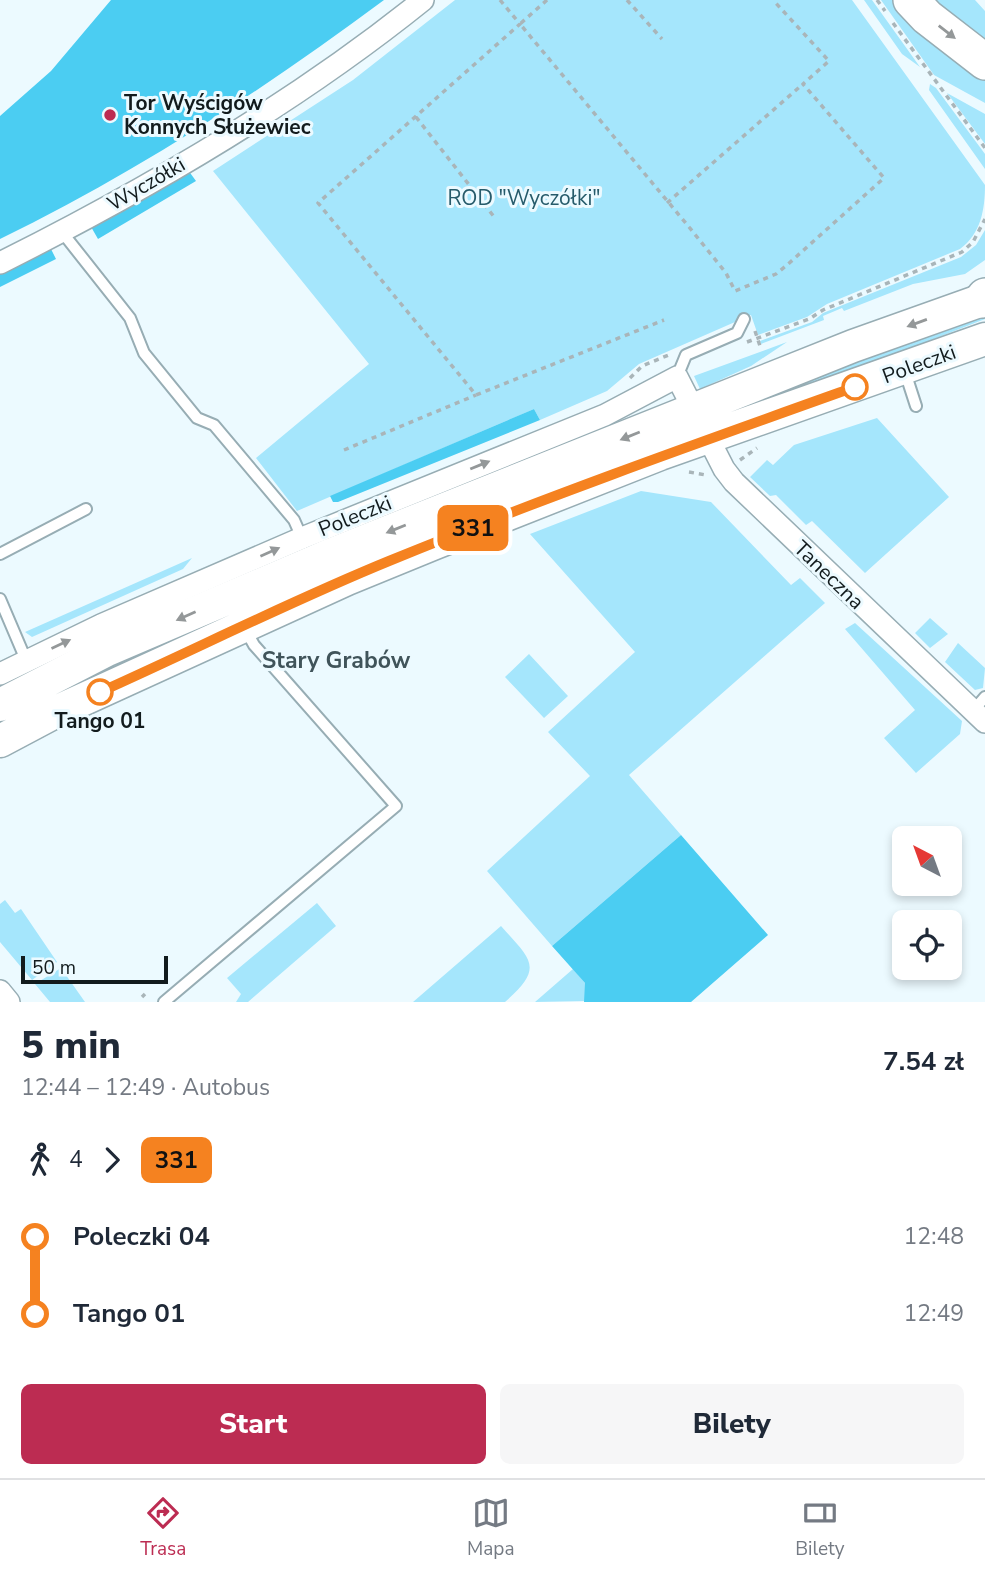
<!DOCTYPE html>
<html lang="pl">
<meta charset="utf-8">
<style>
body{margin:0;font-family:"Nunito Sans",sans-serif;background:#f6f6f7;color:#1f2937;height:100vh;display:flex;flex-direction:column;font-size:26px;white-space:nowrap}
*{box-sizing:border-box;margin:0}
p{font-size:23px;color:#747a83}
.icon{flex:none;width:38px;height:38px;fill:none;stroke:currentColor;stroke-width:2;stroke-linecap:round;stroke-linejoin:round}
.map{position:relative;height:1002px;overflow:hidden}
.panel{display:flex;flex-direction:column;background:#fff;flex:1}
.panel>*{flex:none}
.badge{padding:0 14px;border-radius:10px;font-size:24px;line-height:46px}
.needle{width:46px;rotate:319deg}
.controls{position:absolute;left:892px;top:826px;display:grid;gap:14px}
.controls a{display:grid;place-items:center;width:70px;height:70px;border-radius:10px;background:#fff;box-shadow:0 4px 10px #0003;font-size:35px}
.scale{position:absolute;left:21px;bottom:18px;width:147px;box-sizing:border-box;padding-left:7px;border:4px solid #121b1d;border-top:0;font-size:19px;line-height:24px;white-space:nowrap;color:#121b1d;-webkit-text-stroke:5px #ecfaff;paint-order:stroke}
.map>.badge{position:absolute;translate:-50% -50%;box-shadow:0 0 0 4px #fff}
.legs{display:flex;align-items:center;gap:10px;height:77px;padding:0 21px;font-size:23px}
.legs p{margin-inline-start:auto}
.overview{display:flex;align-items:center;justify-content:space-between;height:119px;padding:0 21px}
h1{font-size:38px;font-weight:800;line-height:52px}
.cta{display:flex;gap:14px;margin-top:auto;padding:14px 21px}
.cta a{flex:1;height:80px;border-radius:10px;background:#bc2c52;color:#fff;font-size:28px;font-weight:800;line-height:80px;text-align:center}
.cta a+a{background:#f6f6f7;color:#1f2937}
ul{padding:0 21px;list-style:none}
li{display:flex;align-items:center;gap:24px;height:77px;font-size:26px}
li i{display:grid;place-items:center;width:10px;height:100%;margin:0 9px;background:currentColor}
li i::after{content:'';width:18px;height:18px;margin:-9px;border:5px solid;border-radius:50%;background:#fff}
li p{margin-inline-start:auto}
li:first-child i{background:linear-gradient(#0000 50%,currentColor 0)}
li:last-child i{background:linear-gradient(currentColor 50%,#0000 0)}
.menu{display:flex;justify-content:space-around;align-items:center;height:98px;border-top:2px solid #e0e1e3;background:#fff;font-size:19px;color:#747a83}
.menu a{display:grid;justify-items:center;gap:4px}
.menu .active{color:#bc2c52}
.map>svg:first-child{display:block}
</style>
<div class="map">
<svg width="985" height="1002" viewBox="0 0 985 1002">
<rect width="100%" height="100%" fill="#ecfaff"/>
<path fill="#a5e6fc" d="M455 0H852L985 185C985 209 981 234 960 249L827 304 807 317 758 335 751 315 639 364 607 391 540 420 534 409 297 511 256 458 369 364 213 171 353 80Z
M864 0H872L920 67 902 54Z
M881 0H975L985 11V103L934 75Z
M930 84 936 88 985 154V169L929 90Z
M947 93 985 114V144Z
M985 230V260L965 274 913 284 844 311 842 308 823 316 824 320 761 344 760 341 812 322 823 313 961 257 976 245Z
M985 310V319L862 367 722 416Z
M787 342 751 366 700 389 694 376Z
M877 418 949 497 865 573 812 521 806 525 776 495 770 496 750 477 767 460 773 465 794 445Z
M641 491 711 502 791 585 800 578 825 603 629 775 681 835 552 946 487 871 590 776 548 732 635 652 530 534Z
M192 558 183 569 32 637 25 632Z
M930 618 948 634 930 648 915 633Z
M855 623 962 721 960 734 916 773 884 738 915 710 845 629Z
M958 643 985 668 983 688 975 690 945 662Z
M529 654 568 696 544 718 505 677Z
M5 900 15 913 21 909 57 962 32 980 0 942V904Z
M317 903 336 926 248 1002H236L241 994 227 978Z
M501 926C531 960 545 967 505 1002H413Z
M61 968 85 1002H50L35 984Z
M573 969 585 983V1001L535 1002Z"/>
<path fill="#4bcdf2" d="M111 0H384C263 90 136 173 0 239V116L51 71Z
M188 170 196 181 98 239 90 225Z
M50 247 56 259 0 287V272Z
M534 409 540 420 338 502H333L330 496Z
M681 835 768 935 691 1002H584L585 983 552 946Z"/>
<g fill="none" stroke-linecap="round" stroke-linejoin="round">
<defs>
<path id="lane" d="M62 232 130 318 144 353 197 418 214 425 294 520 302 538
M905 372 916 406
M677 377 686 355 737 333 744 319
M0 554 86 509
M0 599 26 660
M973 711 985 697
M164 1002 396 806 254 645 244 627"/>
<path id="street" d="M0 263C148 189 294 104 423 0
M0 674 101 625 302 538 605 415 677 377 724 469 734 482 985 722
M0 991 9 1002"/>
<path id="secondary" d="M0 705 107 650 332 554 853 346 985 299
M0 741 49 715 347 579 435 543 660 454 985 339"/>
<path id="primary" d="M911 0 927 17 985 62
M982 300 985 296"/>
</defs>
<use href="#lane" stroke="#97adb4" stroke-width="14"/>
<use href="#street" stroke="#97adb4" stroke-width="24"/>
<use href="#secondary" stroke="#97adb4" stroke-width="35"/>
<use href="#primary" stroke="#97adb4" stroke-width="38"/>
<path stroke="#a9b5b9" stroke-width="3.5" stroke-dasharray="5 5" stroke-linecap="butt" d="M500 0 520 24 318 203 476 395 664 320
M547 0 520 24 689 227 726 273 735 291 776 274 787 265 884 178 803 84 829 61 773 0
M627 0 662 39
M877 0 885 11
M893 23 985 148
M416 117 495 218
M667 203 803 84
M755 331 761 349
M747 342 809 319 823 310 962 252 973 242 985 219
M630 378 642 366 671 354
M344 450 476 395
M740 460 757 448
M689 472 706 475
M46 974 52 970
M142 997 145 994"/>
<use href="#lane" stroke="#fff" stroke-width="10"/>
<use href="#street" stroke="#fff" stroke-width="21"/>
<use href="#secondary" stroke="#fff" stroke-width="32"/>
<use href="#primary" stroke="#fff" stroke-width="35"/>
</g>
<defs><path id="oneway-solid" d="M-6-.8H1V-3.2L6.5 0L1 3.2V.8H-6Z" transform="scale(1.75)"/></defs>
<g fill="#949899">
<use href="#oneway-solid" transform="translate(947 32) rotate(38)"/>
<use href="#oneway-solid" transform="translate(917 323) rotate(160)"/>
<use href="#oneway-solid" transform="translate(630 436) rotate(158)"/>
<use href="#oneway-solid" transform="translate(480 465) rotate(-22)"/>
<use href="#oneway-solid" transform="translate(396 529) rotate(158)"/>
<use href="#oneway-solid" transform="translate(270 552) rotate(-24)"/>
<use href="#oneway-solid" transform="translate(186 616) rotate(156)"/>
<use href="#oneway-solid" transform="translate(61 644) rotate(-25)"/>
</g>
<g fill="none" stroke-linecap="round" stroke-linejoin="round">
<defs>
<path id="line-1" d="M100 692C196 649 291 601 389 561 543 498 698 443 855 387"/>
</defs>
<use href="#line-1" stroke="#fff" stroke-width="16"/>
<use href="#line-1" stroke="#f58220" stroke-width="10"/>
</g>
<circle fill="#bc2c52" stroke="#ecfaff" stroke-width="2.5" cx="110" cy="115" r="7"/>
<g fill="#fff" stroke="#f58220" stroke-width="3.5">
<circle cx="855" cy="387" r="12"/>
<circle cx="100" cy="692" r="12"/>
</g>
<g text-anchor="middle" stroke-width="6" stroke-linejoin="round" paint-order="stroke">
<g font-size="21" font-weight="bold" fill="#121b1d" stroke="#ecfaff" text-anchor="start">
<text x="124" y="110">Tor Wyścigów<tspan x="124" dy="24">Konnych Służewiec</tspan></text>
</g>
<g font-size="21" fill="#121b1d" stroke="#ecfaff">
<text transform="translate(146 184) rotate(-30)" y="7">Wyczółki</text>
<text transform="translate(919 364) rotate(-20)" y="7">Poleczki</text>
<text transform="translate(355 516) rotate(-22)" y="7">Poleczki</text>
<text transform="translate(829 575) rotate(44)" y="7">Taneczna</text>
</g>
<g font-size="21" fill="#265b6b" stroke="#ecfaff">
<text x="524" y="205">ROD "Wyczółki"</text>
</g>
<g font-size="21" font-weight="bold" fill="#121b1d" stroke="#ecfaff">
<text x="100" y="728">Tango 01</text>
</g>
<g font-size="23" font-weight="bold" fill="#40545a" stroke="#ecfaff">
<text x="336" y="668">Stary Grabów</text>
</g>
</g>
</svg>
<div class="controls">
<a><svg class="needle" viewBox="-14 -14 28 28"><path d="M0-13l5 13h-10z" fill="#e53935"/><path d="M0 13l5-13h-10z" fill="#747a83"/></svg></a>
<a><svg class="icon" aria-label="locate" viewBox="0 0 24 24"><circle cx="12" cy="12" r="6"/><path d="M12 2v4M12 18v4M2 12h4M18 12h4"/></svg></a>
</div>
<div class="scale">50 m</div>
<b class="badge" style="left:473px;top:528px;background:#f58220;color:#111">331</b>
</div>
<section class="panel">
<div class="overview"><div><h1>5 min</h1><p>12:44 – 12:49 · Autobus</p></div><b>7.54 zł</b></div>
<div class="legs"><svg class="icon" aria-label="walk" viewBox="0 0 24 24"><circle cx="13" cy="4" r="2"/><path d="M13 8l-2 6 4 7M11 14l-3 7M7 12l3-4h3l4 4"/></svg>4<svg class="icon" aria-label="forward" viewBox="0 0 24 24"><path d="M9 5l7 7-7 7"/></svg><b class="badge" style="background:#f58220;color:#111">331</b></div>
<ul>
<li><i style="color:#f58220"></i><b>Poleczki 04</b><p>12:48</p></li>
<li><i style="color:#f58220"></i><b>Tango 01</b><p>12:49</p></li>
</ul>
<div class="cta"><a>Start</a><a>Bilety</a></div>
</section>
<nav class="menu">
<a class="active"><svg class="icon" aria-label="directions" viewBox="0 0 24 24"><path d="M12 3l9 9-9 9-9-9zM9 14v-3h6M13 9l2 2-2 2"/></svg>Trasa</a>
<a><svg class="icon" aria-label="map" viewBox="0 0 24 24"><path d="M3 6l6-2 6 2 6-2v14l-6 2-6-2-6 2zM9 4v14M15 6v14"/></svg>Mapa</a>
<a><svg class="icon" aria-label="tickets" viewBox="0 0 24 24"><path d="M3 7h18v10H3zM15 7v10"/></svg>Bilety</a>
</nav>
